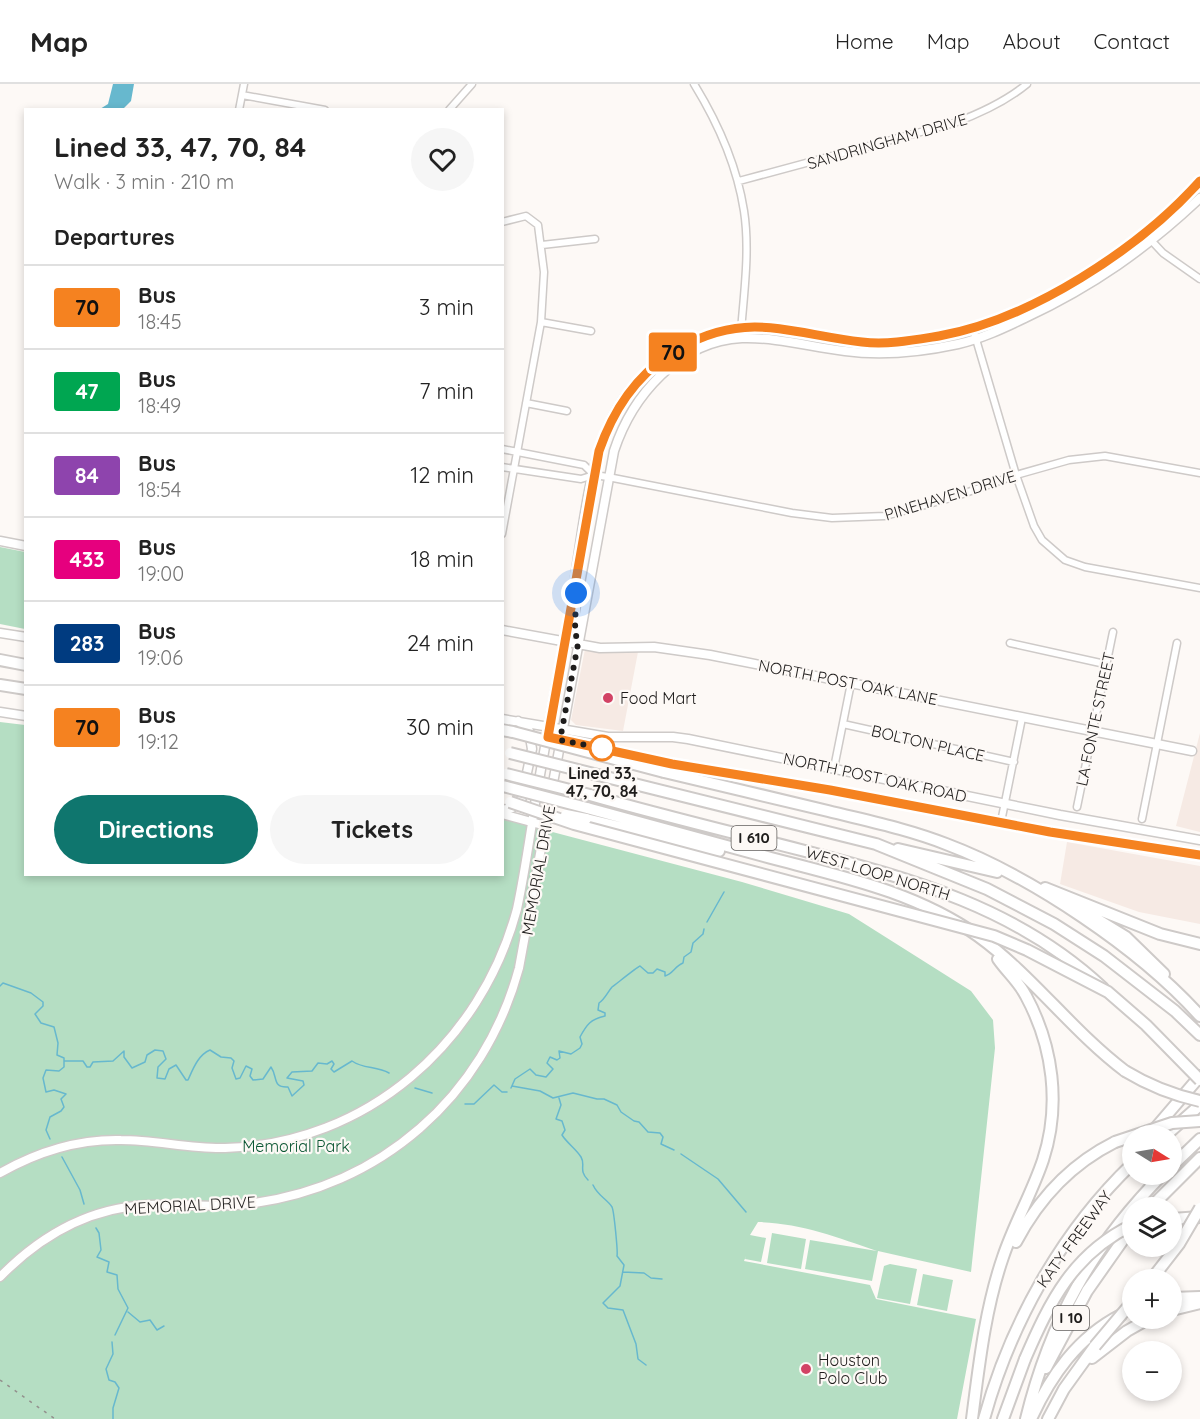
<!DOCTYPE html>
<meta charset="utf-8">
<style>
body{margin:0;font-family:Quicksand,sans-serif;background:#f6f6f6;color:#222;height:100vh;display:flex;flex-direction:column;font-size:22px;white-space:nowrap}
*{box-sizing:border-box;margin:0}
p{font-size:20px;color:#767676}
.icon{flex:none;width:33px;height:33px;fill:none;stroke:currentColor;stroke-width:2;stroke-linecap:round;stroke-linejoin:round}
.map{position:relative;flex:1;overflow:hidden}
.drawer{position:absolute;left:24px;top:24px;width:480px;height:768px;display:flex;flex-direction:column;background:#fff;border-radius:0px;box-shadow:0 3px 9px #0003}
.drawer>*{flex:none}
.badge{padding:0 12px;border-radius:4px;font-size:21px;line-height:39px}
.needle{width:39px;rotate:101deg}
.controls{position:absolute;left:1122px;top:1041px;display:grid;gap:12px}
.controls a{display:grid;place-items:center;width:60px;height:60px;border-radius:50%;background:#fff;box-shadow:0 3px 9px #0003;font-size:30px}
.you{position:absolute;width:30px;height:30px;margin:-15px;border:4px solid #fff;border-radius:50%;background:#1a73e8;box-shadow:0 0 0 9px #1a73e833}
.map>.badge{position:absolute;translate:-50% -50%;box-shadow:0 0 0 3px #fff}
h2{padding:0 30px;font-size:22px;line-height:54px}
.round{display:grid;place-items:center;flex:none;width:63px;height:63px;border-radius:32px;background:#f6f6f6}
.summary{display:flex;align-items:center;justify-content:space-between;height:102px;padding:0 30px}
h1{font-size:28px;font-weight:700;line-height:45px}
.cta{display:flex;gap:12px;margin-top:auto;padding:12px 30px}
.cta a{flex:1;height:69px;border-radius:36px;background:#0f766e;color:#fff;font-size:24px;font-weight:700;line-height:69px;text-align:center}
.cta a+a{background:#f6f6f6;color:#222}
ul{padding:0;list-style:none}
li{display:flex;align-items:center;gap:18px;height:84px;padding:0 30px;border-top:2px solid #e0e0e0}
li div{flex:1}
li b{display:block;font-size:22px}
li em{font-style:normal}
li .badge{min-width:66px;font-weight:700;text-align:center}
header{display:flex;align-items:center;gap:36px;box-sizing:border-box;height:84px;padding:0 30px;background:#fff;border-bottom:2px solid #e0e0e0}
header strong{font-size:28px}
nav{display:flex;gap:33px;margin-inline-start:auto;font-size:21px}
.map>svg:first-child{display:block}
</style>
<header>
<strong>Map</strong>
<nav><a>Home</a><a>Map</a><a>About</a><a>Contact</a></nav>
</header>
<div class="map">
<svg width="1200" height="1335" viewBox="0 0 1200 1335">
<rect width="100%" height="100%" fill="#fdf9f6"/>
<path fill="#f6eae4" d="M585 565 638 568 623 647 576 641 571 636Z
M1200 649V748L1176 742Z
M1067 758 1200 782V840L1139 828 1060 800Z"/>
<path fill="#b5dec3" d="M0 463 25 468V545L0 540Z
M0 638 25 641 26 790H502L503 735 742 798 849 830 971 907 993 936 995 964 971 1188 878 1167 872 1197 805 1185 810 1156 877 1167C837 1153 800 1139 758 1138L750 1151 766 1154 761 1178 745 1175 746 1172 744 1177 870 1201 876 1215 976 1235 957 1335H0Z
M772 1149 806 1155 801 1185 767 1179Z
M890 1180 917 1185 910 1220 877 1214 884 1182Z
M923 1190 953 1196 947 1227 917 1221Z"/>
<path fill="#67b8ce" d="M113 0H134L131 17 123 25H100L108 20Z"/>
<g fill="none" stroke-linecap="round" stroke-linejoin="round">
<path stroke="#67b8ce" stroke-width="1.5" d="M707 838 724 808
M0 902 3 899 31 909 43 918V922L35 930 41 939 54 943 58 959 57 971 64 974V983L59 987 46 986 43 994 46 1008 54 1006 66 1010 61 1015 64 1023 61 1027 50 1033 46 1046 50 1055
M65 977H83L87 983H90L93 978 113 977 124 967V973L132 984 145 978 147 971 155 966 163 967 166 975 158 983 157 994 165 995 169 985 176 981 186 996H188C193 985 198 971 210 966L221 973 231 974 234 977 232 984 236 995 240 994 246 982 252 985 250 992 253 996 263 995 271 983C278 993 272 1004 288 1003L292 1012 304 1001 303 997 287 994 292 988 312 987 318 979 327 980 332 977 334 980 331 985 334 988 352 977C363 985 377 982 389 989
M512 1002 540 1007 553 1014 573 1009 597 1015H604L617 1021 621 1028 634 1037 639 1038 648 1048 660 1049 663 1053 661 1060 674 1066
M415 1004 432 1009
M511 1004 515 995 530 985 536 991 546 993 553 985 547 979 550 973 557 976 560 974 559 967 571 970 580 964 582 960 580 953C587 940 591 935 605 932V929L598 926 599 919C605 915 607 909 612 903 615 901 637 883 640 882L648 889H653L657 885 665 888V892C673 890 675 882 683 879L684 873 691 868 693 859 703 850 704 845
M559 1014 561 1021 556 1035 562 1037 565 1046 562 1051C567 1059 576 1065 581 1073 586 1081 578 1086 588 1096
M465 1020H474L494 1001 502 1008H507
M681 1070 718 1095 746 1128
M62 1073 80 1106 84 1120
M593 1101C598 1112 607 1115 612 1123 614 1127 618 1168 617 1172L624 1181 620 1202 603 1219 608 1224 623 1226 636 1260 638 1275 646 1281
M96 1144 99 1149 101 1166 97 1173 109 1178 107 1188 117 1191 118 1205 128 1224 115 1251
M623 1188 644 1189 651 1194 662 1195
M128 1228 140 1238 150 1236 157 1246 164 1242
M112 1258 113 1270 106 1285 109 1296 115 1298 119 1304 113 1324V1335"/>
<defs>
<path id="street" d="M694 0C718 39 737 82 744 127 750 166 744 208 741 247
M242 11 325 26
M239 26 244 0
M449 26 472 0
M739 97 954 39C981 29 1005 18 1027 0
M502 138 526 132 538 141 544 188 541 238 502 450
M1149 154 1163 169 1200 195
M542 161 595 155
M541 238 591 247
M973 245 1016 391 1034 442 1042 456 1065 476 1085 483 1200 504
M526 319 567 327
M502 365 584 381 593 390
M502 383 581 395 594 391 608 393 792 429 832 434 885 432 954 413 1016 391 1069 376 1105 372 1200 389
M1010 559 1105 580
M843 640 1014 678
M834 684 851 599
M1077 723 1113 548
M1142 735 1177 559
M1001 738 1022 634"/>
<path id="secondary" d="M0 457 26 462
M576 519V551
M502 546 600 564 654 563 710 571 1192 667
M0 549 26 553
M0 628 26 632
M502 635 608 653H673L688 655 1060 731 1200 756
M560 656 672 680 830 706 1050 748 1200 771
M502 726 512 724 521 717 532 665 529 647 518 637
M502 730 546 742
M0 1089C37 1068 79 1055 121 1056 156 1056 190 1065 225 1064 367 1060 481 959 517 825 524 792 529 759 534 726 546 653 561 579 573 506 582 454 588 380 612 334 640 280 698 241 760 243 795 243 830 255 865 258 890 260 916 256 941 252 1032 235 1138 165 1200 97
M0 1193C40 1152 88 1124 147 1121 180 1120 215 1124 247 1120 380 1104 484 1013 519 884L614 367C632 312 679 257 742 254 777 253 811 263 845 267 882 272 921 268 958 260 981 255 1004 244 1025 234 1093 202 1146 165 1200 114"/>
<path id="highway" d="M0 576 26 581
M0 601 26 605
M502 646 513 648
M664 688C719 701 773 714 828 727 868 737 908 745 946 760 1031 792 1140 865 1200 932
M594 690 876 760 987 805 1054 840 1104 872 1175 927 1200 951
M590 711C660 731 731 748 801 766 912 795 1018 824 1103 904
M587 724C648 741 710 757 771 774 843 793 916 808 978 852 1032 891 1072 947 1125 987
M586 735 719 767
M898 765 997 788
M1045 804 1160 850 1200 860
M1077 823 1126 853 1164 890
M1153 1047 1200 992
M1165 1052 1200 1021
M1172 1082 1200 1055
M1150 1124 1200 1074
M1172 1135 1200 1133
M1016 1158C1039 1114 1071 1080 1115 1058
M1172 1214 1200 1213
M1172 1226 1200 1219
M1092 1274 1127 1247 1150 1234
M1046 1284 1087 1207 1132 1143
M972 1335C979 1281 985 1225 1003 1173 1014 1140 1032 1109 1043 1076 1061 1021 1053 962 1026 912 1019 898 1007 888 998 875
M984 1335C1010 1241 1061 1148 1132 1080
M1003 1335 1025 1275
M1026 1335C1050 1237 1092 1162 1163 1090
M1031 1335C1051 1291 1078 1253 1121 1231
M1048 1335 1064 1305 1095 1262"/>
</defs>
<use href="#street" stroke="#cecac8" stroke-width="9"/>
<use href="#secondary" stroke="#cecac8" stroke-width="11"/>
<use href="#highway" stroke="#cecac8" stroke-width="14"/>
<use href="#street" stroke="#fff" stroke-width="6"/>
<use href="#secondary" stroke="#fff" stroke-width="8"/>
<use href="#highway" stroke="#fff" stroke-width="10"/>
<path stroke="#93908d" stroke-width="1.5" stroke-dasharray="3 6" stroke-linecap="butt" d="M0 1296 55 1335"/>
<defs>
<path id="highway-bridge" d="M513 648 664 688
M510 669 594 690
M506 690 590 711
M503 702 587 724
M510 718 574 740 994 852 1027 866 1108 908 1146 941 1200 996
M566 731 586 735
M1125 987C1148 1001 1173 1011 1200 1017
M1115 1058 1172 1039 1200 1037
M1151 1196 1179 1160 1200 1124
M1095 1262 1132 1218
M1025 1275C1050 1217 1073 1170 1132 1141"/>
</defs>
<use href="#highway-bridge" stroke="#cecac8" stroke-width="14" stroke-linecap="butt"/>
<use href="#highway-bridge" stroke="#fff" stroke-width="10"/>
</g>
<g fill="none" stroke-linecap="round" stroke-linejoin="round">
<defs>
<path id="line" d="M1200 97C1139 165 1030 236 939 252 914 256 888 261 862 258 786 249 742 224 670 270 634 294 613 327 599 367L548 653 672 680 830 706 1050 748 1200 771"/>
</defs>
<use href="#line" stroke="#fff" stroke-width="14"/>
<use href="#line" stroke="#f58220" stroke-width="9"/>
<path stroke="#1f1d1c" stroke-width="6" stroke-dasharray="0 10.8" d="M576 509 575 547 578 560 560 656 602 664"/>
</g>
<g fill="#d24365" stroke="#fdf9f6" stroke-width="2">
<circle cx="608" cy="614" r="6"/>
<circle cx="806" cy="1285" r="6"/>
</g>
<circle fill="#fff" stroke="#f58220" stroke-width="3" cx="602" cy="664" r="12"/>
<g text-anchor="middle" stroke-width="4.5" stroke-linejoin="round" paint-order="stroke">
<g fill="#fdf9f6" stroke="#625f5d" stroke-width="1.5">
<rect x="731.5" y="742" width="45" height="24" rx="4.5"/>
<rect x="1053" y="1222" width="36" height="24" rx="4.5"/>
</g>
<g font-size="15" font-weight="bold" fill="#1f1d1c">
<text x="754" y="759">I 610</text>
<text x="1071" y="1239">I 10</text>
</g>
<g font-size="16" fill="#1f1d1c" stroke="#fdf9f6">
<text transform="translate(887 57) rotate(-16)" y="6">SANDRINGHAM DRIVE</text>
<text transform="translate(950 411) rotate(-17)" y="6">PINEHAVEN DRIVE</text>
<text transform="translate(848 598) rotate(11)" y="6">NORTH POST OAK LANE</text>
<text transform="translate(1095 635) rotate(-78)" y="6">LA FONTE STREET</text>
<text transform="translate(928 659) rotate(13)" y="6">BOLTON PLACE</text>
<text transform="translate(875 693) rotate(12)" y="6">NORTH POST OAK ROAD</text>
<text transform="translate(538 786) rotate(-80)" y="6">MEMORIAL DRIVE</text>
<text transform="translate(878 789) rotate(17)" y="6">WEST LOOP NORTH</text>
<text transform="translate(190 1121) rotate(-3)" y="6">MEMORIAL DRIVE</text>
<text transform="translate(1074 1155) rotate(-54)" y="6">KATY FREEWAY</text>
</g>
<g font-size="16" fill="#1f1d1c" stroke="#fdf9f6" text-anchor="start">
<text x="620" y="620">Food Mart</text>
<text x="818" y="1282">Houston<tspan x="818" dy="18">Polo Club</tspan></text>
</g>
<g font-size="16" font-weight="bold" fill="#1f1d1c" stroke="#fdf9f6">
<text x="602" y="695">Lined 33,<tspan x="602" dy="18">47, 70, 84</tspan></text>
</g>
<g font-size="16" fill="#0a5632" stroke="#fdf9f6">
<text x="296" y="1068">Memorial Park</text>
</g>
</g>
</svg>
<div class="controls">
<a><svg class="needle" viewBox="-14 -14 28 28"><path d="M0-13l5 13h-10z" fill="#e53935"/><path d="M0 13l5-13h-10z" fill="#767676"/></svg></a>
<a><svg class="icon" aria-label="layers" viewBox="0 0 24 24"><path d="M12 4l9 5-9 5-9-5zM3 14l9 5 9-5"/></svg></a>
<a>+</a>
<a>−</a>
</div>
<div class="you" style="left:576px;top:509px"></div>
<b class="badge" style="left:673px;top:268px;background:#f58220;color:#111">70</b>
<section class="drawer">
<div class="summary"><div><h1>Lined 33, 47, 70, 84</h1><p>Walk · 3 min · 210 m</p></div><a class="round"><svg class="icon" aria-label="heart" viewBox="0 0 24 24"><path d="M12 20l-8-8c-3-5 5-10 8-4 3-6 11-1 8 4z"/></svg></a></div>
<h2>Departures</h2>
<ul>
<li><span class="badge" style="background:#f58220;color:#111">70</span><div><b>Bus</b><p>18:45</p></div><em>3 min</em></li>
<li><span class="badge" style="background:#00a651;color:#fff">47</span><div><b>Bus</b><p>18:49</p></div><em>7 min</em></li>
<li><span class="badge" style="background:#8e44ad;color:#fff">84</span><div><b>Bus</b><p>18:54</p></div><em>12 min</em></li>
<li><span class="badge" style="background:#e6007e;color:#fff">433</span><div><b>Bus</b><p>19:00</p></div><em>18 min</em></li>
<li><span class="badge" style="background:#003b80;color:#fff">283</span><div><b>Bus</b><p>19:06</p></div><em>24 min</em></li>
<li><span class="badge" style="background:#f58220;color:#111">70</span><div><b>Bus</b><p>19:12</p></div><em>30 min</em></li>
</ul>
<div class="cta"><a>Directions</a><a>Tickets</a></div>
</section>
</div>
